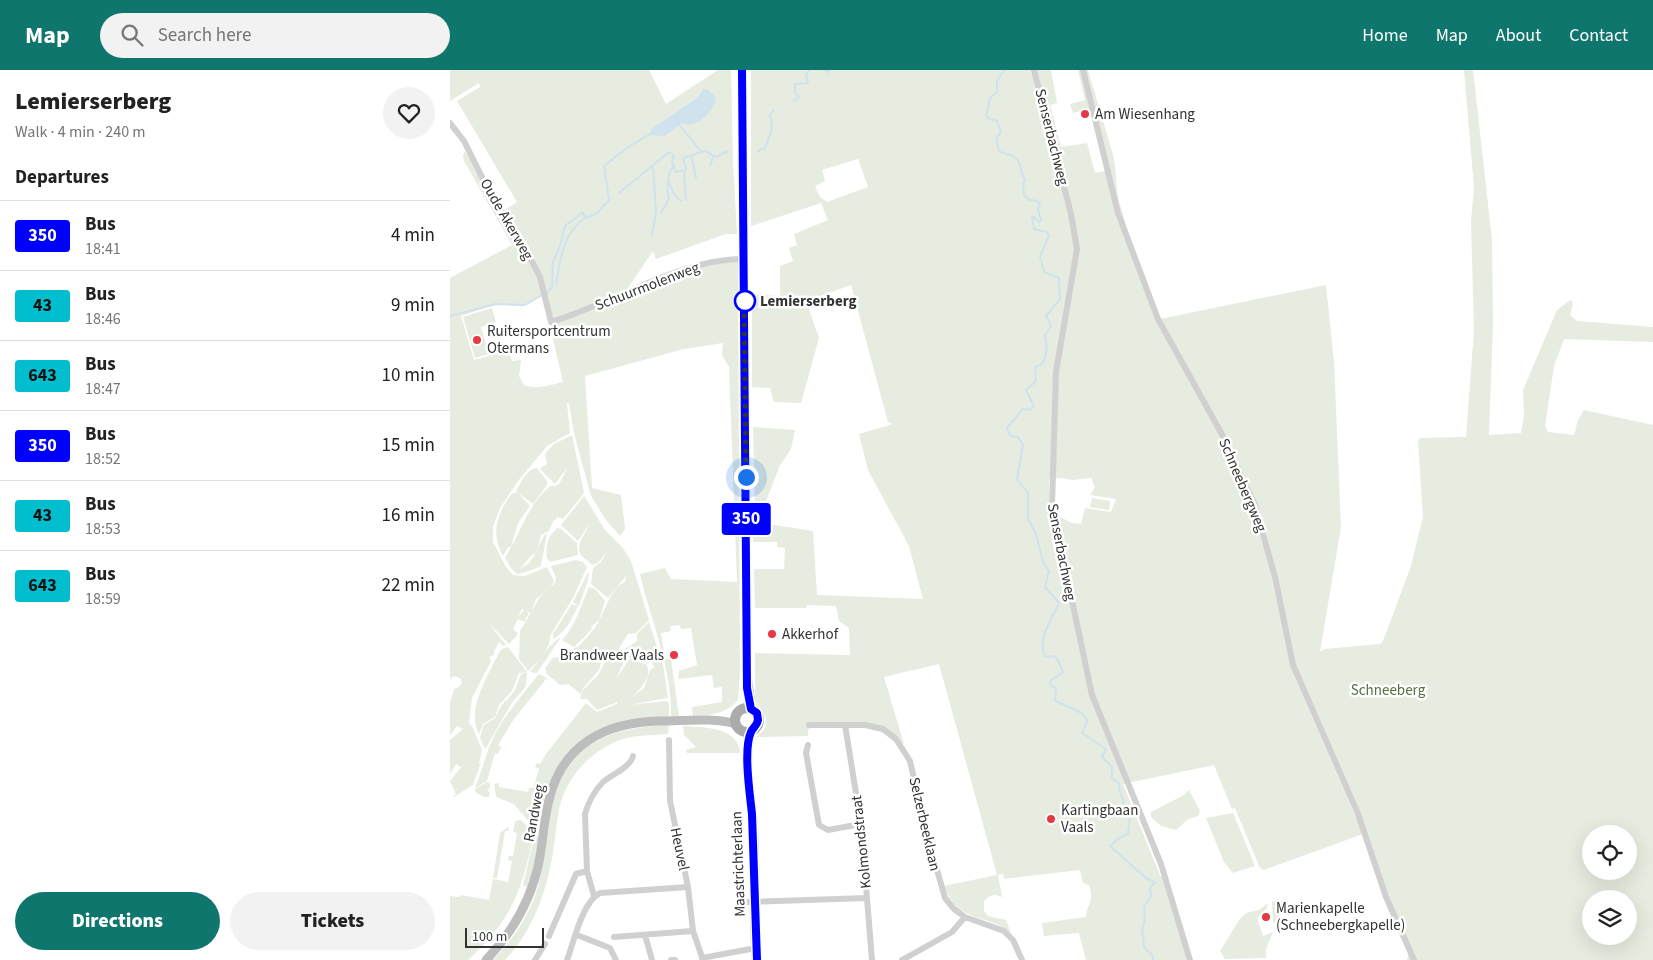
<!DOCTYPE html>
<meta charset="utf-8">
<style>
body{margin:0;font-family:"Source Sans 3",sans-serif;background:#f2f2f2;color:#222;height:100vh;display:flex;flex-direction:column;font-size:19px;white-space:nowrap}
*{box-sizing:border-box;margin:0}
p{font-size:16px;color:#767676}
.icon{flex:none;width:28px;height:28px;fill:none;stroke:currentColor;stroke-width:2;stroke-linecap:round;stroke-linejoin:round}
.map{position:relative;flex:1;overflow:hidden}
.panel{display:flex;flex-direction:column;background:#fff;width:450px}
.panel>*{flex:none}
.badge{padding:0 10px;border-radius:4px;font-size:18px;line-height:32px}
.controls{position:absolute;left:1132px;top:755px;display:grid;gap:10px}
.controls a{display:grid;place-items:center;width:55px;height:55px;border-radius:50%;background:#fff;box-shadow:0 5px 20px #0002;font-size:25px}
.scale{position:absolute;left:15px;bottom:12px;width:79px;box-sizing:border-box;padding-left:5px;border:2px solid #333;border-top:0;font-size:14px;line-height:18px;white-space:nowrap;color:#333;-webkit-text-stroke:4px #fff;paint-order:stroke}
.you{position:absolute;width:25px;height:25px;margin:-12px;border:4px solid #fff;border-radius:50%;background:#1a73e8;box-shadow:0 0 0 8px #1a73e833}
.map>.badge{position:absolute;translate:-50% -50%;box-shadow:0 0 0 2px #fff}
h2{padding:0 15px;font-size:19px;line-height:45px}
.round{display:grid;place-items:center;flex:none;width:52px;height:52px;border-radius:26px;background:#f2f2f2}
.head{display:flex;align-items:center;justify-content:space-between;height:85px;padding:0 15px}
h1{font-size:24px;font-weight:800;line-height:38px}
.primary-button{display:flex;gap:10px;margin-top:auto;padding:10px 15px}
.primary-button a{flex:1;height:58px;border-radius:30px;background:#0f766e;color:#fff;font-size:20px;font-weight:800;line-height:58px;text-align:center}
.primary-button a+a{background:#f2f2f2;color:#222}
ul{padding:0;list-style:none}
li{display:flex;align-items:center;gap:15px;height:70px;padding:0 15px;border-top:1px solid #e0e0e0}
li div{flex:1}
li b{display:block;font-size:19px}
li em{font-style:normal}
li .badge{min-width:55px;font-weight:700;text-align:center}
header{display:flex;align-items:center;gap:30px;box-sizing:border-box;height:70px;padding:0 25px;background:#0f766e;color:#fff}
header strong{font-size:24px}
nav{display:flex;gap:28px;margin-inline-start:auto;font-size:18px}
.search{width:350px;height:45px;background:#f2f2f2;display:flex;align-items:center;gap:12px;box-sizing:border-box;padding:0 18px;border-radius:28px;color:#767676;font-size:19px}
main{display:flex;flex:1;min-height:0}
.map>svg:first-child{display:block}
</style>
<header>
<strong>Map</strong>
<div class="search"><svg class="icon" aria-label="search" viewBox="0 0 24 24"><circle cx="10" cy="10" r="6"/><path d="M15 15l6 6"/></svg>Search here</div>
<nav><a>Home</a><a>Map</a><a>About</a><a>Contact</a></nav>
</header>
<main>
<section class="panel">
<div class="head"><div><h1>Lemierserberg</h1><p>Walk · 4 min · 240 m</p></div><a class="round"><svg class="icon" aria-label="heart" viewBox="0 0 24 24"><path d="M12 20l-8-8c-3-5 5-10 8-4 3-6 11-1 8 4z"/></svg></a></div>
<h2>Departures</h2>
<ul>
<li><span class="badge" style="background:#00f;color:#fff">350</span><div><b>Bus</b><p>18:41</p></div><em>4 min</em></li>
<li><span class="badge" style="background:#00becd;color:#111">43</span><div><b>Bus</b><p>18:46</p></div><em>9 min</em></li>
<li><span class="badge" style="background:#00becd;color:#111">643</span><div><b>Bus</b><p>18:47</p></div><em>10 min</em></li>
<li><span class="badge" style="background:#00f;color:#fff">350</span><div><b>Bus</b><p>18:52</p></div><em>15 min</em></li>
<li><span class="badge" style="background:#00becd;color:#111">43</span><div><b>Bus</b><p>18:53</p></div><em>16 min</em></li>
<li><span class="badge" style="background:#00becd;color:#111">643</span><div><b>Bus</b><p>18:59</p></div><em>22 min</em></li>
</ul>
<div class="primary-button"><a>Directions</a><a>Tickets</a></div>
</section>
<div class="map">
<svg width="1203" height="890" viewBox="0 0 1203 890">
<rect width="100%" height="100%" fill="#fff"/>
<path fill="#e6ecdf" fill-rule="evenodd" d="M0 0H199L216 34 268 0H281L283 92 287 164H276L206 189 203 181 176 221C213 208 248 194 288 192L290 601 288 630C277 644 260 645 243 646L242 637 272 632V617L264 618 262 605 228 609 229 601 247 595 241 558 231 559 230 555 220 556 221 561 211 563 215 589H221L229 646H221C222 598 201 551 190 504L215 498 221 509 287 512 279 297 272 285 273 273 234 279 135 306 142 418 171 425 175 459 170 466 156 450 141 426 124 363 119 333H117L120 363 97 376 68 411 50 438 43 457V472L56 497 63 505 75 506 97 497 104 511 100 518 86 529 81 543 72 539 68 548 74 540 79 543 74 552 68 549 63 559 68 564 59 574 36 550 56 575 53 576 49 572 44 581V585L39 587 41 591 22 628 19 654 22 656 32 680 29 693H31L23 715 4 727 3 726 6 724 0 711 11 697 6 694 0 704V670L13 659 7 656 0 665V633L4 619 9 617 12 612 10 608 3 606 0 610V208L62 175 14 91 13 86 15 81 84 191 55 140 67 132 7 31 30 17 29 13 0 31ZM252 20 237 54 232 53 201 59 244 30ZM93 226 113 312C100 315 88 320 74 315L69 306 71 290 62 291 58 281 24 290 11 246 46 234 70 236Z
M301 0H601L607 33 600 35 611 77 637 73 645 103 655 101 666 146 710 249 876 215 884 292 891 457 870 582 874 579 930 574 933 571 961 496 973 447 968 372 970 368 1016 367 1024 260 1021 151 1024 118 1014 0H1023L1042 170 1043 253 1039 365 1071 363 1074 346 1073 320 1107 240 1120 230 1123 232 1120 245 1127 251 1203 257V272L1114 269 1104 296 1095 356 1098 362 1124 365 1128 350 1134 340 1203 355V890H957L959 882 923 782 845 596 827 506 813 449 793 401 787 403 803 440 817 486 844 605 913 764 814 800 810 798 785 738 782 739 764 695 673 714 710 805 716 811 738 890H636L629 863 594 866 592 853 636 847C637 833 645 832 639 815L633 813 630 800 554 809 553 804 548 805 552 827C544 823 540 825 534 831V841L538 846 556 850 561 863C535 842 508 854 494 816L547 805 489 594 434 607 454 674 436 659 365 653 358 660V666L307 667 315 658 316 648 305 630V583L400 585 399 558 389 551 386 536 357 535 356 538H305L304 499H334L335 478 327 477V472H303V448L316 445 312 453 363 461 367 525 473 529 459 476 418 400 409 364 443 354 438 352 401 215 356 231 369 268 351 333 324 332 320 318 302 317V224L330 226V196L343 191 339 178 347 175 344 164 378 150 371 133 301 156ZM408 89 418 117 377 132 370 127 365 116 375 111 372 100ZM611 408 622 410 641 408 645 417 640 425 666 429 661 442 635 438 631 454 622 453 608 446 607 454 602 453 599 436V409ZM1141 764H1179V801H1141ZM1141 829H1179V866H1141Z
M628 0H638L664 88 668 128 676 155 674 154 643 46 640 47 638 39 623 43 620 34 635 30Z
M42 238 46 252 31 257 39 284 25 288 13 247Z
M303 357 345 360 341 379 330 395 314 436 305 439Z
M122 365 134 423 113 449 108 447 103 451 99 461 91 465 87 482 81 486 70 499C88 491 89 468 97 463L91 496C87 498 72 504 67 504L60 497 55 487C71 464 76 437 98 418 102 414 105 417 109 414L118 397 105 414 90 399 97 394 95 384 104 374Z
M87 398 97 411V415L83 434 68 423 80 436 68 453 61 477H58L53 486C40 461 47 445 62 423H67L66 421C72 412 75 400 87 398Z
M134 426 155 460 172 477 181 491 199 550 186 563 178 564 168 580 152 589 129 583 122 584 124 578 128 577C134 570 141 564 146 556 154 544 161 517 175 512L176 506 158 528 141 514 143 498 151 492 157 481 148 493 142 495C139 491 131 487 130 483 126 474 136 463 139 454L128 471 111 455Z
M642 428 660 431 659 440 640 437Z
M107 458 111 459 127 473 128 485 100 492 97 488C95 476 98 466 107 458Z
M126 490 133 492 137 497 123 528 100 566C101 578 88 592 78 601L69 589 70 561 90 527 105 513 106 508 101 496Z
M139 501 138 510 129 536 123 532Z
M139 517 145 519 155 531 149 550 141 557 142 559 124 577 112 570C124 559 132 533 139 517Z
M122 534 128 536C121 550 116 562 103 569V564Z
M199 552 213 595 218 628 179 635 216 631 219 633V647C164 648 118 660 98 717 94 728 90 749 82 755L64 734 46 727 44 714 49 713V717L78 722 79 718H83L89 699 85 697 87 693 90 694 96 684 136 633 133 631 147 642 167 634V632L147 640 137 629H130L133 620 148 605 155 592 170 583 175 589 166 609 180 588 197 595C202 608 190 619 182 627L194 618 200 600 205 597 202 594 206 579 198 594 176 586 172 581 187 571V564Z
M111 567 87 603 80 602C88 592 100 573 111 567Z
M58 577 77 602 69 603 62 621 49 635 45 647 33 654 29 664C16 640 37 607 49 583L52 579Z
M113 586 151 593C149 606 134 612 131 624L118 614 110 615 97 604 95 598 103 588Z
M77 602 76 616 61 634 59 633 61 634 36 678 34 677 30 668 33 656 45 648 51 636 56 630 59 632 57 630 65 620 71 604Z
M89 604 100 610 96 609 64 649 48 675 51 677 48 684 45 683 37 711 25 718C32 701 36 683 44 666 56 643 74 623 89 604Z
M219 655 218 664C203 665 186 665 173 669 142 679 116 707 109 739 106 755 105 772 102 788 96 824 81 863 55 890H43C61 872 76 850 85 826 95 797 97 766 102 736 113 673 162 657 219 655Z
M233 656C253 657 289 657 290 683H237L236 680 246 677 234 665Z
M37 712 40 713V720L38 718V722L40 721 39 727H34L25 722V719Z
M739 720 750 741 748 746 738 749 726 760 711 756 701 747V742L732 726Z
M783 743 805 796 783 803 774 792 756 748Z
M71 750 84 763C72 819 63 849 18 890H0V826L8 827 11 825 39 830 43 809 58 812 62 791 58 790 59 786H63L67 763 63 762 65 751Z
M58 757 59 761H55L47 808H43L50 763Z
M85 763 90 769 86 781 87 789 77 817 73 815Z
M824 831 833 857 844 855 828 859V856L823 852 822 832Z
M818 833 817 838 807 848 813 866 823 862 816 879V888L775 889 770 881 789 850 796 843 809 840Z"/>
<path fill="#cfe2ee" d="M254 19 259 20 266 28C264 39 253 52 242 54 238 55 234 53 230 54L215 66 200 65 201 59 244 30Z"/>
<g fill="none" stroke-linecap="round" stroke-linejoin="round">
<path stroke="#cfe2ee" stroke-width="2" d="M374 0 379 2V0
M554 0 547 11V22L540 28 536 46 539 49 547 51 551 62 546 68 549 81C554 84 561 84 565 87 572 92 570 103 575 110L573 116 574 125 580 130 588 131 590 135 588 139 591 150 589 152 584 147H582L584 159 597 162 599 166 590 186 594 202 609 208 610 229 596 246 601 256 595 265C597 275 599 295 585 297L586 311 576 320 584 336 580 340 573 339 557 358 560 366 568 367 573 375 567 409 578 423V449L586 464 593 492 599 501 595 517 609 533C603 547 585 571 596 587L604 586 608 590 613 602 600 611 601 616 606 618 605 630C610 635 638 641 637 652 636 656 633 659 632 663L656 679 652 687 662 697V708L669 714C668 725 676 728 673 740L680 747 678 764 669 768 660 776 697 809 705 812 700 818 701 826 694 837 695 850 692 859 694 877 703 886V890
M344 31 349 27 345 22V14L358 13 356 6 359 0
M229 54 252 83
M308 81 315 78C320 66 324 57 320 45L324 40
M242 87 246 108
M260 96 263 87
M234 102 236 130
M218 111 224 124 231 131
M169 123 219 82 224 85 222 92 226 102 236 100 233 88 255 81 267 87 278 81
M159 130 154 96 178 77 202 63
M211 143 219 129C217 119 216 106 223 97
M202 166 206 143 203 97
M106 214C111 188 112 164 135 148
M96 224 102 217 103 192 110 176 115 156 133 142 135 148 146 144 160 129
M0 246 46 234 75 235 92 225"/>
<path stroke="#d0d0d0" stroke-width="6" d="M584 0 621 144 627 179 606 302 602 436 642 625 711 794 740 890
M633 0 668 143 708 249 774 368 805 435 825 507 843 595 908 744 936 827 964 890
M0 53 14 71 37 117 84 195 90 207 101 252C162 234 231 188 294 189
M359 655H415L433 659 446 669 460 691 476 761 495 828 504 839 515 847 554 861 563 870 572 890
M395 655 411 754 422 890
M219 670 220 731 238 817 243 861 253 890
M358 675 356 683 369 755 378 760 411 754
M144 826 137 801 135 744C138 733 145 720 153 712 161 705 181 697 183 686
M297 832 417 828
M127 865 160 878 166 890
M195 865 202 890
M99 866 126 804 137 801
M164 867 243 861
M252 888 306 878
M85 890 95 874
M117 890C124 872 132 832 150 823L238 817
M221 890H225
M452 890 502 862 515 847"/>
<path stroke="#bdbdbd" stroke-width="9" d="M36 890C60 865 78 835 87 801 93 778 93 753 99 730 112 674 156 652 210 651 234 651 263 647 286 654"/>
<path stroke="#ababab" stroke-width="10" d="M292 0 297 609 301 639
M285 650a12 12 0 1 1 24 0a12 12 0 1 1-24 0Z
M301 661C293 688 300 717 302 744 306 792 303 841 307 890"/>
</g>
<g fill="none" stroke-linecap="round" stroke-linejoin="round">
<defs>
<path id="line" d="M292 0 297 618 301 639 307 643 308 650C307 656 303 657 301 662 293 679 300 725 302 744L307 890"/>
</defs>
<use href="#line" stroke="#fff" stroke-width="11"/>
<use href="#line" stroke="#00f" stroke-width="8"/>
<path stroke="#333" stroke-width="5" stroke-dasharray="0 9" d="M295 231 294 225 296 407"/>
</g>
<g fill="#e63946" stroke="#fff" stroke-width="2">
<circle cx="635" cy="44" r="5"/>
<circle cx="27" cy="270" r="5"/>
<circle cx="322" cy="564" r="5"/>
<circle cx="224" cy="585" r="5"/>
<circle cx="601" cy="749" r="5"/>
<circle cx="816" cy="847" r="5"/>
</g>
<circle fill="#fff" stroke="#00f" stroke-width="2.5" cx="295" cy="231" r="10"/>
<g text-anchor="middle" stroke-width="5" stroke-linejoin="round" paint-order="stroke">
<g font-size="15" fill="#333" stroke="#fff" text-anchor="start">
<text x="645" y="49">Am Wiesenhang</text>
<text x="37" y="266">Ruitersportcentrum<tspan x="37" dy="17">Otermans</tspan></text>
<text x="332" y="569">Akkerhof</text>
<text x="214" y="590" text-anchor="end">Brandweer Vaals</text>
<text x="611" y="745">Kartingbaan<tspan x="611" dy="17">Vaals</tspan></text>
<text x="826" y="843">Marienkapelle<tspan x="826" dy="17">(Schneebergkapelle)</tspan></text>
</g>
<g font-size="15" fill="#333" stroke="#fff">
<text transform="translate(602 67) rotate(76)" y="5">Senserbachweg</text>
<text transform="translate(57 149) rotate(60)" y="5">Oude Akerweg</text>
<text transform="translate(197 216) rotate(-21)" y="5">Schuurmolenweg</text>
<text transform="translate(793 415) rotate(67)" y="5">Schneebergweg</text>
<text transform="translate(612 482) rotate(79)" y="5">Senserbachweg</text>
<text transform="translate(84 743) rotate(-79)" y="5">Randweg</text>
<text transform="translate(475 754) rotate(77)" y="5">Selzerbeeklaan</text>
<text transform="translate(411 772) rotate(-96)" y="5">Kolmondstraat</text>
<text transform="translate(230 779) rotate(78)" y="5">Heuvel</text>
<text transform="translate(288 794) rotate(-92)" y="5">Maastrichterlaan</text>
</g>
<g font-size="15" font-weight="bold" fill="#333" stroke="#fff" text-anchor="start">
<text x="310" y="236">Lemierserberg</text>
</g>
<g font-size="15" fill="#56703f" stroke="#fff">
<text x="938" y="625">Schneeberg</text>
</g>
</g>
</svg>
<div class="controls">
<a><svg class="icon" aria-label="locate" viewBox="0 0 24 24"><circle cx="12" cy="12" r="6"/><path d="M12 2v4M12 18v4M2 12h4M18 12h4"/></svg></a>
<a><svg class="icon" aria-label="layers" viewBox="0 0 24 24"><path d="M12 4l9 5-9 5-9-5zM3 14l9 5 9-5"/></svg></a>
</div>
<div class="scale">100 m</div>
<div class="you" style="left:296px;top:407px"></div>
<b class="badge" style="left:296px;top:449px;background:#00f;color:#fff">350</b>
</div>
</main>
